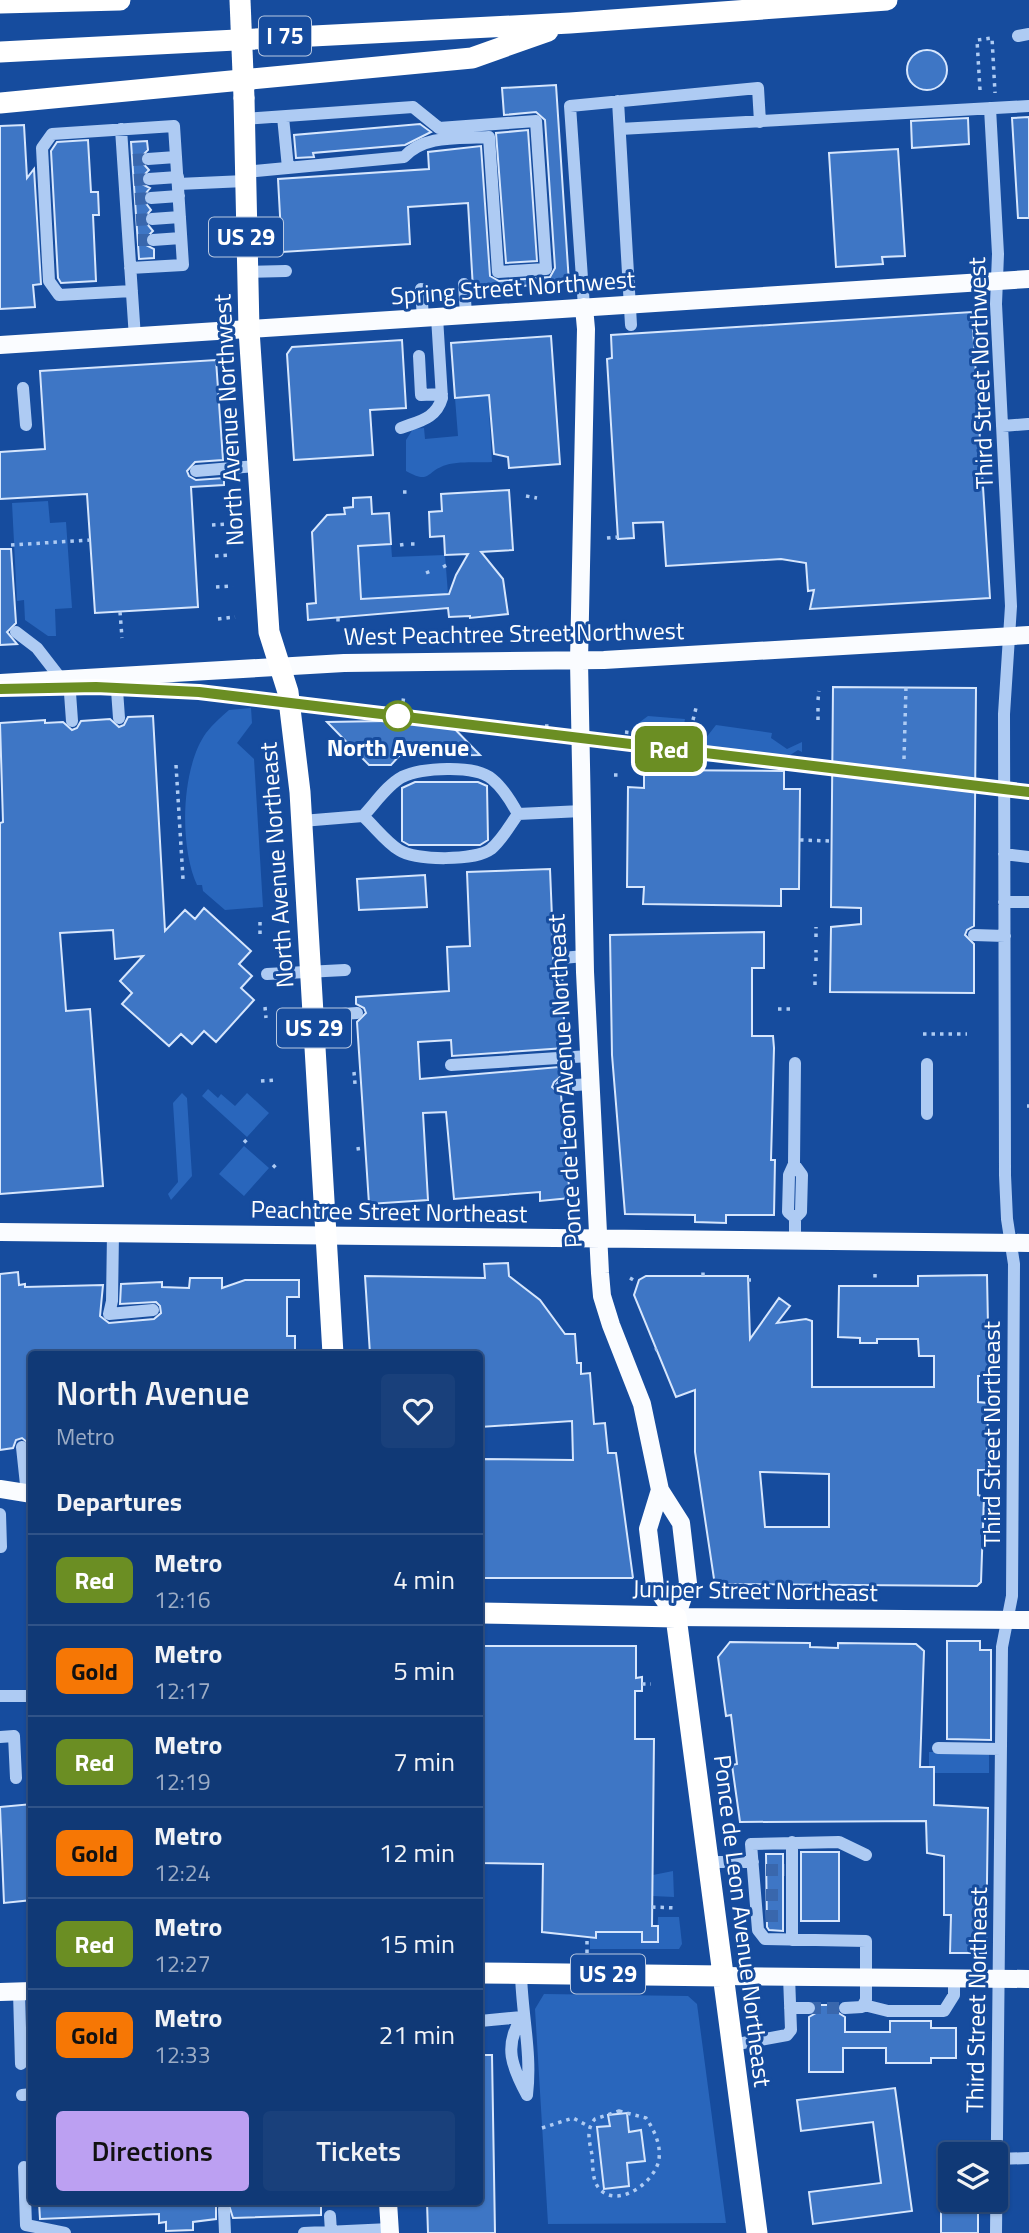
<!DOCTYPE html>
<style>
body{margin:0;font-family:"Titillium Web",sans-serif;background:#19407b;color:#f1f3f6;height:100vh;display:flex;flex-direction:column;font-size:26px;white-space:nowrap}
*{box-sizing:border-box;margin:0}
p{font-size:23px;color:#9cacc5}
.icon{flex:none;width:38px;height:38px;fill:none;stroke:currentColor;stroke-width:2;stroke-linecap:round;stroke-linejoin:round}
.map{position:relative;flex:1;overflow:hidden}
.drawer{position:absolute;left:28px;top:1351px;width:455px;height:854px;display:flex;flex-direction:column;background:#103976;border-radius:7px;box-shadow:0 2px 5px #0004,0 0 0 2px #305388}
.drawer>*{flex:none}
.badge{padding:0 14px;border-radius:10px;font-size:24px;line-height:46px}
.fabs{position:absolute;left:938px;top:2142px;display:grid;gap:14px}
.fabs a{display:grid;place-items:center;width:70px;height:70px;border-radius:7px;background:#103976;box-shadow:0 2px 5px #0004,0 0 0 2px #305388;font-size:35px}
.map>.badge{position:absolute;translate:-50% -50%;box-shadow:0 0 0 4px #fff}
h2{padding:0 28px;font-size:26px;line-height:63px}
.round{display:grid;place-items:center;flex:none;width:74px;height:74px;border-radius:7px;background:#19407b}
.summary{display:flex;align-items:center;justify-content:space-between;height:119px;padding:0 28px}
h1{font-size:33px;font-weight:600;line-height:52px}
.button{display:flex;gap:14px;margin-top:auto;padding:14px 28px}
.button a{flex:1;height:80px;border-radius:7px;background:#bca0f2;color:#111;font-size:28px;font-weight:600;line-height:80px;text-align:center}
.button a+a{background:#19407b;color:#f1f3f6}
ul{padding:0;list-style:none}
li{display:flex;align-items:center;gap:21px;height:91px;padding:0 28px;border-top:2px solid #305388}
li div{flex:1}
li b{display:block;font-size:26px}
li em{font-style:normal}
li .badge{min-width:77px;font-weight:700;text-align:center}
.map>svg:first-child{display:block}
</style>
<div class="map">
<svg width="1029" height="2233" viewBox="0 0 1029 2233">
<rect width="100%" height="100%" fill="#164c9e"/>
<path fill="#2966bc" d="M488 395 492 462C478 463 459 461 446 465 426 471 431 485 406 471V440L413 429 424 428 425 439 458 436 455 398Z
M48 501 50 523 66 522 72 608 55 609 56 636H48L25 620 24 600 17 601 12 503Z
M391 544 392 557 445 555 448 594 361 599 358 546Z
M251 708 252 723 237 743 254 759 263 907 225 910 203 891 202 885H197C179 846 181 768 206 733 213 724 221 717 229 710Z
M648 716 685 719 678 761 656 762V758L634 741 633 727Z
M716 725 772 733 771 738 787 749 802 742V752L798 750 778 763 703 762 698 748Z
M208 1089 218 1098 221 1094 235 1106 247 1093 269 1113 247 1137 202 1096Z
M182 1093 187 1098 192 1176 171 1200 168 1194 178 1182 173 1103Z
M244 1146 269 1168 244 1196 219 1174Z
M929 1752H989V1773H934V1767H929Z
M673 1871 674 1897 652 1896 653 1875Z
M658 1917H679L682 1944 679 1949H590V1937L596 1932H642V1942H657Z
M544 1994 688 1996 697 2004 726 2223 548 2224 535 2009Z"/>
<path fill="#3e76c5" stroke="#d6e6fd" stroke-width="2" fill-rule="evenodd" d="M907 70a20 20 0 1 1 40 0a20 20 0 1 1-40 0Z
M556 85 569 283 473 289 468 203 408 207 410 244 282 252 278 179 429 169 428 152 481 146 490 276 499 281 550 277 555 268 545 120 536 112 504 115 502 88Z
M1029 117V218H1018L1012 118Z
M968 118 969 144 912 148 911 121Z
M420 124 431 132 405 145 313 153 314 157 296 158 294 135Z
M24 125 27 178 34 169 41 284 33 285 35 307 0 309V126Z
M528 130 537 261 506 263 496 133Z
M88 140 91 192H98L99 215H93L96 281 61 283 58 278 51 151 57 142Z
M147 141 148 150 139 159 149 170 140 179 142 184 150 188 142 198 151 210 143 219 153 231 144 240 146 245 154 249V258L139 259 131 142Z
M898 149 905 256 882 257 883 264 836 267 829 153Z
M972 312 990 598 810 609 814 590 808 591 806 563 781 559 666 566 663 522 633 523 634 538 618 539 607 359 612 358 611 335Z
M551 336 560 464 509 468 508 457 494 454 489 395 455 398 451 343Z
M402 340 406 408 370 410 373 455 294 460 287 354 292 347Z
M216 360 223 460 195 462 187 471 189 476 196 480 224 478V485L191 487 198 607 95 613 87 494 0 499V452L45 449 40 371Z
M509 490 513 550 481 552 503 579 508 614 470 618V616L449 617 448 608 308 620 307 604 316 603 312 532 327 515 345 514 344 508 353 507V498L371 497 372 514 389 513 391 544 358 546 361 599 449 594 456 575 468 554 445 555 444 536 430 537 429 512 442 511 441 494Z
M0 549H11L16 623 7 632 17 644 0 645Z
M833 687 976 688 974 926 967 930 965 935 974 944V993L830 992 831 927 861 924V908L831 907Z
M153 716 165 931 185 910 195 919 204 908 251 951 239 964 252 976 241 988 254 1000 216 1042 204 1031 192 1044 181 1034 169 1046 122 1004 132 993 120 981 143 956 115 959 113 930 60 933 66 1011 90 1009 103 1186 0 1194V823L3 822 0 723 45 720V723L63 722 72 730 77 728 81 721 110 719 119 727 124 725 128 717Z
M446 720 480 755 399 756 391 765H369L327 722Z
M644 770 784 771V789H800L799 889H781V906L643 904 644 887H627L628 787 644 788Z
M415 782H478L487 786 488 840 480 845H409L402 841V788Z
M550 869 553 942H561V949L553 958 555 964 562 967 565 1048 452 1056 451 1040 418 1042 420 1079 559 1067 560 1077 554 1082 552 1087 561 1095 570 1198 540 1201V1192L454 1199 446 1112 423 1113 428 1200 369 1204 357 1022 366 1013 364 1008 356 1004V997L449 991 447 947 470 946 467 872Z
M425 875 427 907 359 910 357 879Z
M764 932V968H752V1036H773L774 1048 771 1160H775L774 1215H726V1223L695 1222V1215L625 1214 612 1055 610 935Z
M508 1263 509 1276 540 1300 565 1334H575L577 1363H581V1374L590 1373 594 1424 605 1423 608 1453H616L633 1578H480V1459L573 1460 572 1421 480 1427V1354H370L365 1276 485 1278 484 1264Z
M18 1272 19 1285 25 1284V1287L103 1285 100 1316 109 1323 154 1319 161 1313 160 1306 156 1302 120 1304 121 1284 162 1282V1287L189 1288 190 1278H222V1288L245 1280H299V1297H287V1336H295V1354H32V1446L22 1438 16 1440 13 1448 0 1450V1274Z
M987 1275 989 1376H978V1402L988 1403 987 1470H978V1495L984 1497 981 1582 977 1586 721 1584 714 1579 695 1452V1390L676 1397 634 1295 639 1280 646 1276H748L750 1339 779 1298 790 1306 777 1323 806 1319 812 1321V1387H934V1356H919L918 1339H877V1343H860V1338L838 1337 839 1286H918V1276ZM760 1472 829 1474V1527H765Z
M947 1641H980V1650H991V1740L947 1739Z
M730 1642 810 1643V1647L838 1648V1643L916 1644 924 1651 920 1767H934V1805L988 1808 986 1953H950L951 1915H944V1856L927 1853 926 1821 740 1822 732 1765 737 1764 731 1715 726 1716 718 1657Z
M480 1646H636V1678L642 1677V1691H635V1739H654L652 1926H658V1942H642V1932H596V1938L542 1932 543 1864 480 1863Z
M32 1804V1900L4 1903 0 1807Z
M801 1852H839V1921H801Z
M766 1854H783V1931L769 1930 767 1927Z
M817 2005H837V2012L845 2017V2032H890V2021H931V2028H956V2058H931V2063H886V2048H843V2072H809V2017L816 2013Z
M480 2055H492L495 2233H428L427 2202H480Z
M895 2088 912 2211 813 2224 809 2192 881 2183 873 2122 801 2131 797 2100Z
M627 2113 629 2132 641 2130 645 2161 627 2163 629 2186 604 2189 597 2127 610 2126 608 2115Z
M941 2200H978V2233H941Z
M39 2202H220L216 2206V2219L193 2222V2230L166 2231V2222L159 2223V2214L40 2219Z
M228 2202H321V2215L233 2218Z"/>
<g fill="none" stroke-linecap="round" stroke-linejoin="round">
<path stroke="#3967ad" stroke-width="12" stroke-dasharray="12 6" stroke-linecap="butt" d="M133 160 148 159
M134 180 149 179
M135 199 151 198
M136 220 152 219
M138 240H153
M766 1870H785
M766 1895H784
M766 1916H784
M809 2008H845"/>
<path stroke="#aecbf3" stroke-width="3.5" stroke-dasharray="3.5 5" stroke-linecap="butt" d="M980 90 977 40 992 38 995 93
M403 492H408
M526 496 537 498
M212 525 229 524
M607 538 618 537
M411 544H415
M11 545 90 540
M400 545 407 544
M215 556 231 555
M443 567 447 565
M426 573 431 571
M216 587 233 586
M120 612 122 638
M338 618V623
M218 619 235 617
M818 700 819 691
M403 702 404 694
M693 720 697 704
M818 720V705
M545 726H551
M625 732 634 733
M904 759 906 687
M176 765 183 879
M614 775H619
M800 840 831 841
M260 922V936
M816 937V927
M816 961V950
M815 985V974
M265 1007 266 1018
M778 1009H790
M923 1034H967
M354 1072 355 1084
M261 1081 276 1080
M1027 1106H1029
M244 1140 247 1143
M358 1147 359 1154
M273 1165 277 1169
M875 1274V1278
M703 1276V1268
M630 1278 637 1282
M748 1280H751
M655 1350 657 1349
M642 1684H651
M652 1907 677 1908
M587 1953V1937
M619 2111 646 2118C654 2130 661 2144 659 2159 656 2182 616 2211 598 2187 592 2179 593 2165 592 2155 590 2143 585 2130 595 2119Z
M542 2128 573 2118 590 2127"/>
<path stroke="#aecbf3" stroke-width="12" d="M1018 36 1029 34
M618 101 631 325
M990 108 998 254 996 304 1011 606 1004 714 1005 1175 1007 1219 1014 1264 1012 1596 1002 1647 996 2233
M283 117 288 168
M244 119 413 107 439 128 536 121 546 269 498 272 489 137C459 139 425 134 404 157L245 172
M121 129 135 338
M620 129 1029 106
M148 159 176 157
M149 179 178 177
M178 184 245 181
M151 198 179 196
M152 219 180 217
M153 240 181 238
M130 268 183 265 174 126 52 134 42 148 49 281 59 295 132 291
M247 272 286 271
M464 284 466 315
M421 289 423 318
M584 307 570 106 758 88 760 122
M419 356 421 395 442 394
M23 388 26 425
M1002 426 1028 424
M401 428C419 421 436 419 442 398L437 317
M196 471 257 466
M16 632 37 648 61 679
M116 676 119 718
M69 679 72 721
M518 814 582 811
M363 816C375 827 386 842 399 850 416 861 475 861 491 849 502 840 510 825 518 814
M302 821 363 816C374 805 387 785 402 777 421 768 474 764 492 779 503 788 511 801 518 814
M1004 854 1029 857
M1004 902H1029
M974 935 1005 936
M562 958 585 956
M267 974 345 970
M313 1016 357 1013
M795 1063 794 1164 789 1175 788 1212 795 1218
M451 1065 589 1056
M561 1086 590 1084
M927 1114V1064
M794 1164 802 1175 801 1212 795 1218V1243
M113 1233 112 1301 109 1314 153 1310
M22 1447 27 1494
M0 1514 1 1547
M0 1696H32
M0 1737 14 1736 16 1778
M938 1748 1001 1749
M708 1862H753
M792 1940V1842
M521 1974C522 2016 532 2053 527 2095
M19 1992 21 2064
M864 2005 888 2011H944L954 1995V1978
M790 2008H809
M845 2008 862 2007 866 2000V1941L765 1939 758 1930 751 1844 839 1842 866 1855
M522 2017C503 2046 512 2067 527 2095
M480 2021 522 2017
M732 2045 787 2035 791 2030 789 1976
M22 2095 32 2094
M996 2159 1029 2158
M24 2167 26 2225 65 2233
M224 2209 225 2233
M330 2216 331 2232
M304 2233 390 2229"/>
<path stroke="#fafcff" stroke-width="18" d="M584 307 586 329 579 661 585 972 600 1273 602 1296 611 1325 642 1404 660 1490 681 1523 688 1583 676 1617
M0 345 1029 279
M0 683 344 663 604 660 1029 635
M0 1232 1029 1243
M0 1489 32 1494
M660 1490 648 1529 655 1586 676 1617
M676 1617 1029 1620
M723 1976 1029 1979
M0 1992 32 1991
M388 2202 390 2233"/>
<path stroke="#fff" stroke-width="21" d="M0 3 120 0
M0 52 570 23 887 0
M244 98 249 330 269 632 288 692 300 792 333 1354
M0 103 472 58 548 31
M480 1613 676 1617 757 2233
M480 1973 723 1976"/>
<path stroke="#fff" stroke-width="21" d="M240 0 244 98"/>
</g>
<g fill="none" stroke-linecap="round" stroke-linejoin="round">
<defs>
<path id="line" d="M0 689 96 687 199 692 1029 792"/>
</defs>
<use href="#line" stroke="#fff" stroke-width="16"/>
<use href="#line" stroke="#6b8e23" stroke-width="10"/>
</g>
<circle fill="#fff" stroke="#6b8e23" stroke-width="3.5" cx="398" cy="716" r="14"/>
<g text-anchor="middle" stroke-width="6" stroke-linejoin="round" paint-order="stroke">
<g fill="#164c9e" stroke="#b9c9e2" stroke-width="2">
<rect x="259" y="16.5" width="52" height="39" rx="5"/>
<rect x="209" y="217.5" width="74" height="39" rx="5"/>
<rect x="277" y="1008.5" width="74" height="39" rx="5"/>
<rect x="571" y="1954.5" width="74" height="39" rx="5"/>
</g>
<g font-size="23" font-weight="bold" fill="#fff">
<text x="285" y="44">I 75</text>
<text x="246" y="245">US 29</text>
<text x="314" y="1036">US 29</text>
<text x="608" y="1982">US 29</text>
</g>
<g font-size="24" fill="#fff" stroke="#164c9e">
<text transform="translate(513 288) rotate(-4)" y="8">Spring Street Northwest</text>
<text transform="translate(981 373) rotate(-92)" y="8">Third Street Northwest</text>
<text transform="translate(229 420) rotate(-93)" y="8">North Avenue Northwest</text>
<text transform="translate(514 634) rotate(-1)" y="8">West Peachtree Street Northwest</text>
<text transform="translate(277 865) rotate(-94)" y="8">North Avenue Northeast</text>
<text transform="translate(565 1081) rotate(-93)" y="8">Ponce de Leon Avenue Northeast</text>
<text transform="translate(389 1212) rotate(1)" y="8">Peachtree Street Northeast</text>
<text transform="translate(992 1434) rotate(-90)" y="8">Third Street Northeast</text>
<text transform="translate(755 1591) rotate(1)" y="8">Juniper Street Northeast</text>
<text transform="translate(742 1921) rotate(83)" y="8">Ponce de Leon Avenue Northeast</text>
<text transform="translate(977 2000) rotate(-89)" y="8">Third Street Northeast</text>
</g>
<g font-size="24" font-weight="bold" fill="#fff" stroke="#164c9e">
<text x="398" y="756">North Avenue</text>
</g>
</g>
</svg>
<div class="fabs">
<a><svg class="icon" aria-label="layers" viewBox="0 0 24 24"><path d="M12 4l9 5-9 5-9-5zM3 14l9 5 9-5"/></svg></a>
</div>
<b class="badge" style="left:669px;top:749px;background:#6b8e23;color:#fff">Red</b>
<section class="drawer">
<div class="summary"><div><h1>North Avenue</h1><p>Metro</p></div><a class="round"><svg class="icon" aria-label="heart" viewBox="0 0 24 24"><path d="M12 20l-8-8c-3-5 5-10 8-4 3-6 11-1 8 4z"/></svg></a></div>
<h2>Departures</h2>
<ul>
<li><span class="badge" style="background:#6b8e23;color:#fff">Red</span><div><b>Metro</b><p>12:16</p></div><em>4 min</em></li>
<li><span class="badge" style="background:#f67705;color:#111">Gold</span><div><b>Metro</b><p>12:17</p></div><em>5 min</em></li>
<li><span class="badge" style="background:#6b8e23;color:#fff">Red</span><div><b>Metro</b><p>12:19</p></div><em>7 min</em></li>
<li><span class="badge" style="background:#f67705;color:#111">Gold</span><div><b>Metro</b><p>12:24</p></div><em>12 min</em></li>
<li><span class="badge" style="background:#6b8e23;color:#fff">Red</span><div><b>Metro</b><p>12:27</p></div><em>15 min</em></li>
<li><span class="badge" style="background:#f67705;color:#111">Gold</span><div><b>Metro</b><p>12:33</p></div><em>21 min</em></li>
</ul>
<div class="button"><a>Directions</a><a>Tickets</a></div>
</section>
</div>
